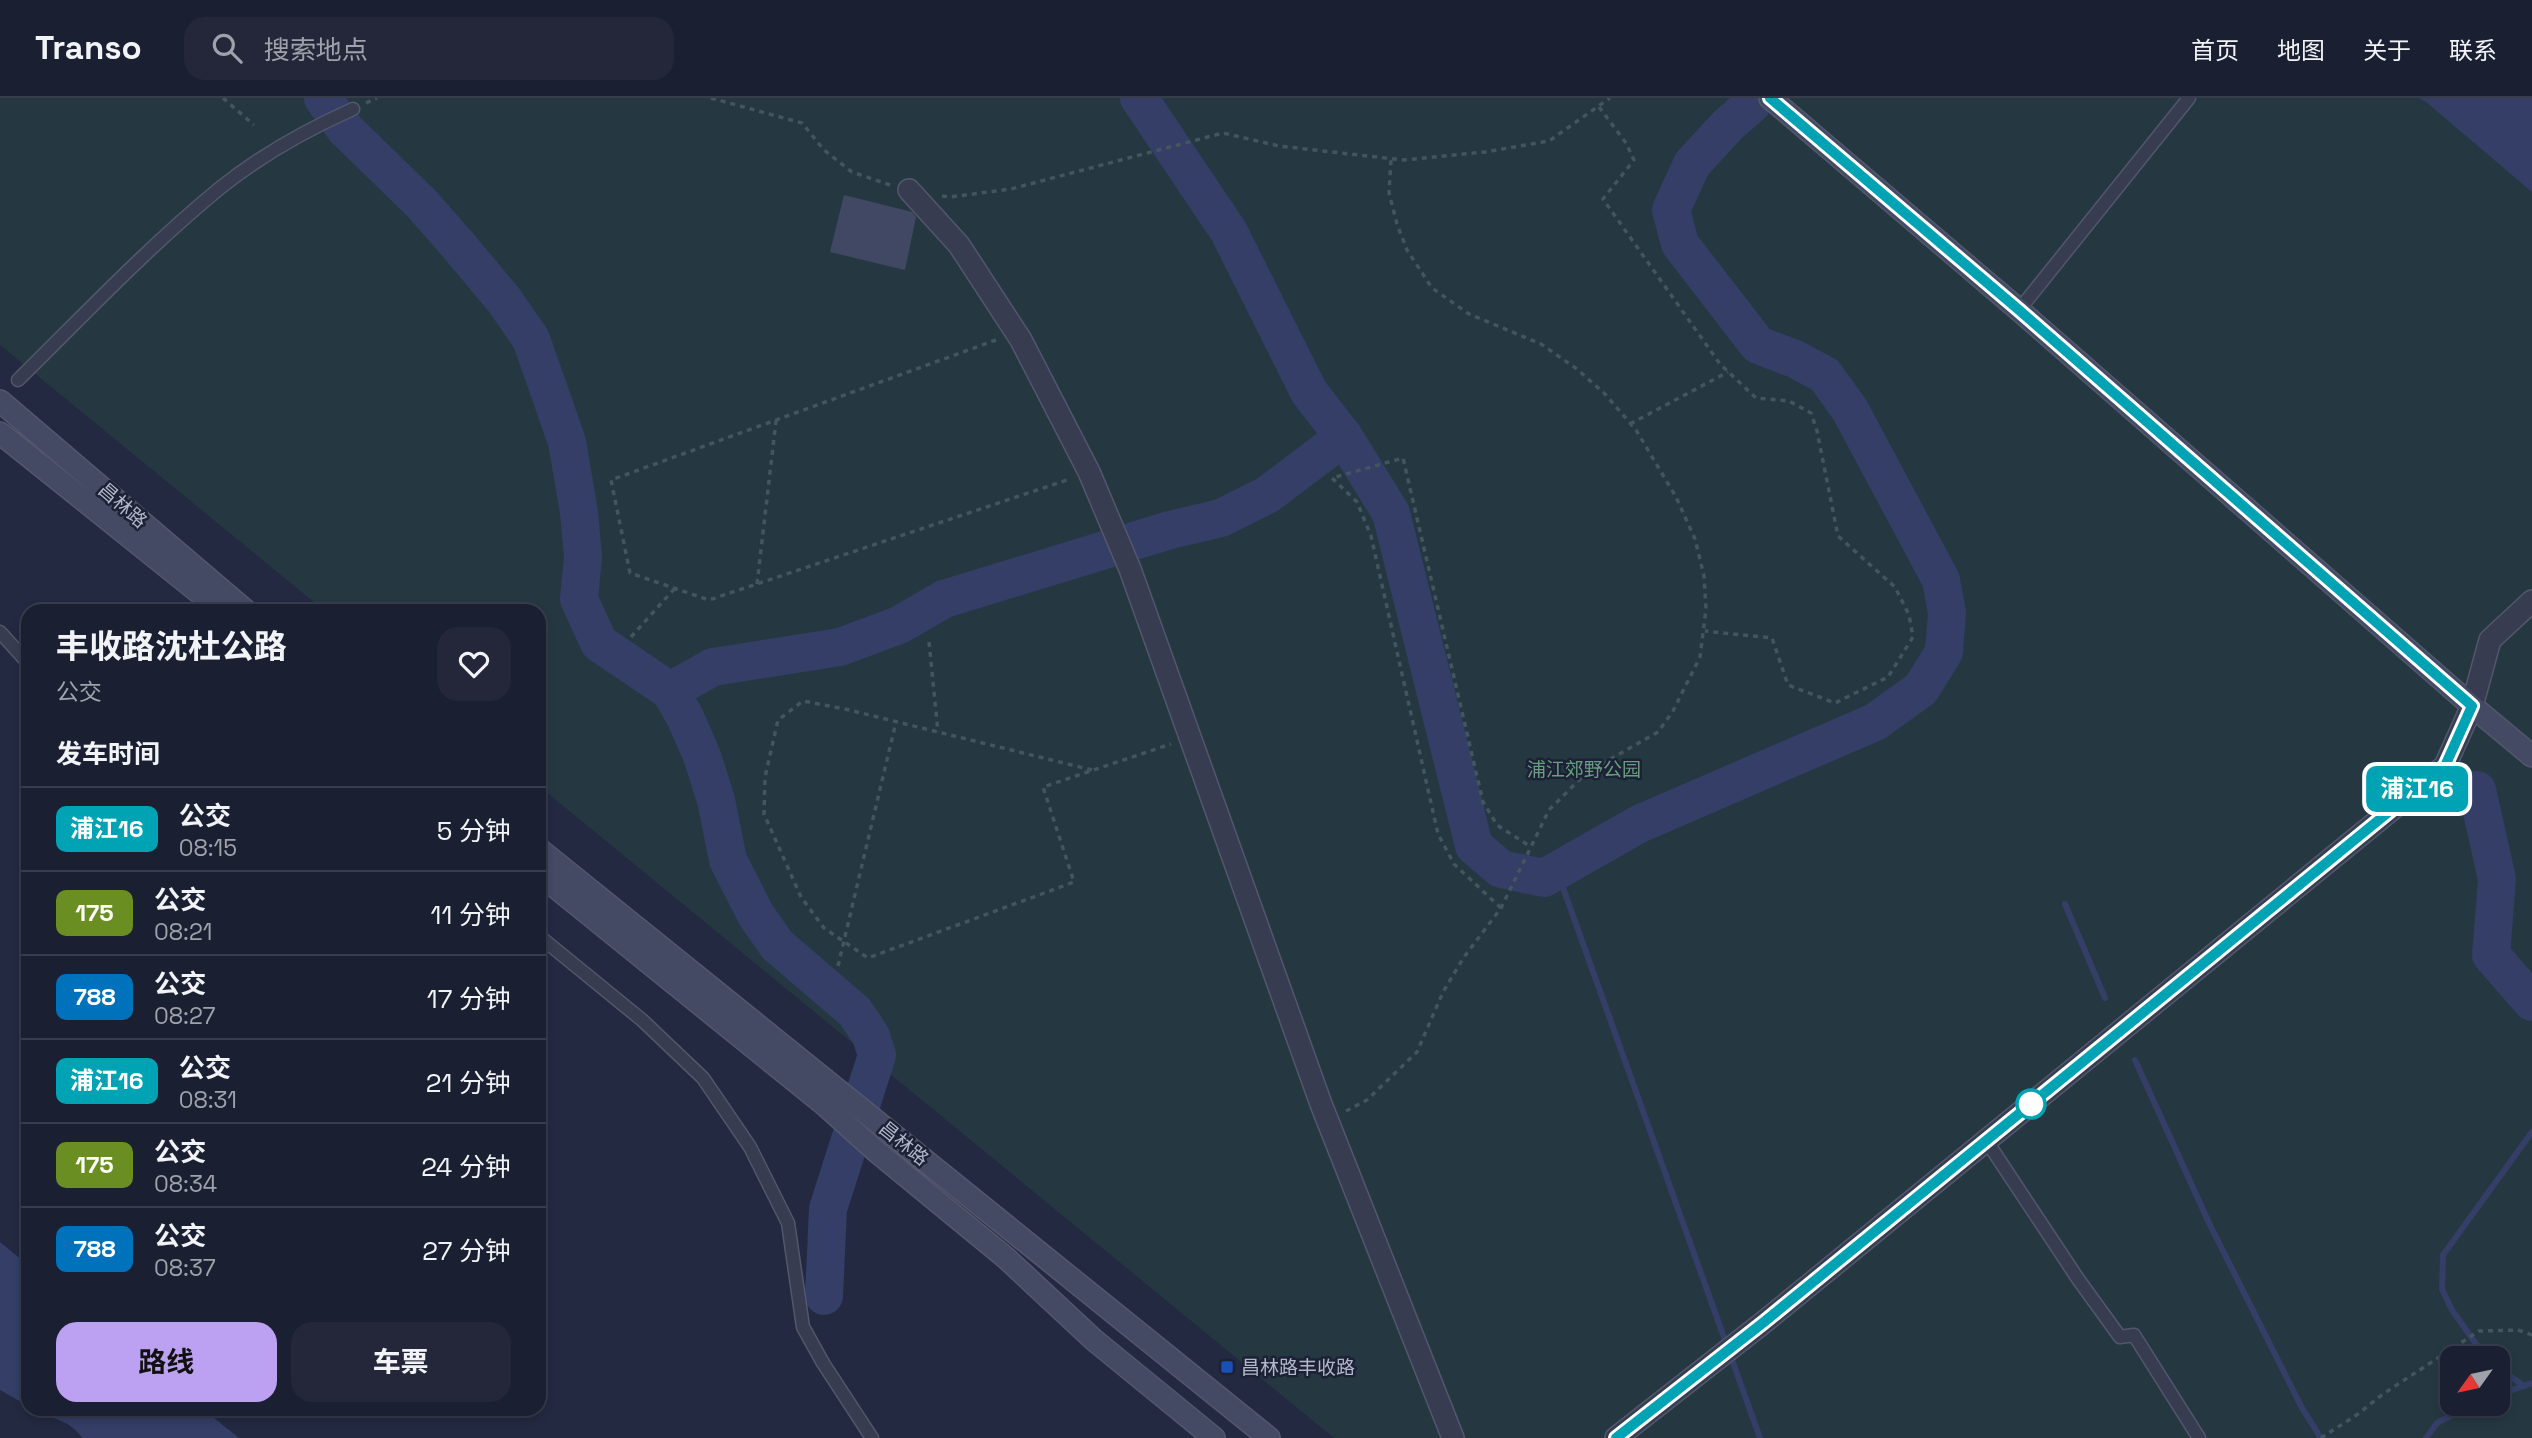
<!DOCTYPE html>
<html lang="zh">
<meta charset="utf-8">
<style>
body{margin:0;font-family:"Space Grotesk","Noto Sans SC",sans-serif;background:#232739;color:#f1f3f6;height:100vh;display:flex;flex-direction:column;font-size:26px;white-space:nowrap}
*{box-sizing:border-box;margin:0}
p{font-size:23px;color:#9fa2ab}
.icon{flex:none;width:38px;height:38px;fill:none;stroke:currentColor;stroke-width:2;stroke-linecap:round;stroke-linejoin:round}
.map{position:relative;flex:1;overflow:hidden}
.sheet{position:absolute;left:21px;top:506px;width:525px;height:812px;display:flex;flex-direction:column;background:#1a1f31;border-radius:21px;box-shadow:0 4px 10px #0003,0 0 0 2px #383d4d}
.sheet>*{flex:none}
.badge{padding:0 14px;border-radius:10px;font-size:24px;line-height:46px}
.needle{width:46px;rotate:237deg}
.fabs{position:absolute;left:2440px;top:1248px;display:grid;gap:14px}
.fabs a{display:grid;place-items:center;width:70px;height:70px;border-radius:14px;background:#1a1f31;box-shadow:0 4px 10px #0003,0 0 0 2px #383d4d;font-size:35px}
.map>.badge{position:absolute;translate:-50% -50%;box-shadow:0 0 0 4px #fff}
h2{padding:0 35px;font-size:26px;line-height:63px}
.round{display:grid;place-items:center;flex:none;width:74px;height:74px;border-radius:21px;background:#232739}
.head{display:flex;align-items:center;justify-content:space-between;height:119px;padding:0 35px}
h1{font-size:33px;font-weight:700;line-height:52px}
.action{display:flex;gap:14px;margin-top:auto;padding:14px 35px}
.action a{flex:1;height:80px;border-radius:21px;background:#bca0f2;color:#111;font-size:28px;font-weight:700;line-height:80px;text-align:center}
.action a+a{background:#232739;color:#f1f3f6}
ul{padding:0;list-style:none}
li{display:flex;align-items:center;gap:21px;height:84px;padding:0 35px;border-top:2px solid #383d4d}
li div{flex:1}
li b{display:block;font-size:26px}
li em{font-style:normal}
li .badge{min-width:77px;font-weight:700;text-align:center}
header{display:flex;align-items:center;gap:42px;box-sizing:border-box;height:98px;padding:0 35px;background:#1a1f31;border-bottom:2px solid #383d4d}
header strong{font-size:33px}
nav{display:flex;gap:38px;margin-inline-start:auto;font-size:24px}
.search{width:490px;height:63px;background:#232739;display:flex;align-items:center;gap:18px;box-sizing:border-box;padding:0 24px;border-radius:21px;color:#9fa2ab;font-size:26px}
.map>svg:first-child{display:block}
</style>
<header>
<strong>Transo</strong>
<div class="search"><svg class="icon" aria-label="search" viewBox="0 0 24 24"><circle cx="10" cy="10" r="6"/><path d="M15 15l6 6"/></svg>搜索地点</div>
<nav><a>首页</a><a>地图</a><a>关于</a><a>联系</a></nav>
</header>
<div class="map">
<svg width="2532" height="1340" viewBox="0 0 2532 1340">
<rect width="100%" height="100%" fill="#232941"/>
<path fill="#253842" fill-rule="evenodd" d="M0 0H2532V1340H1334L539 688V513H325L0 247ZM2452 1260H2497V1306H2452Z"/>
<path fill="#343e67" d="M2419 0H2532V94L2425 3Z
M0 1144 28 1167V1308L0 1292Z
M32 1311H203L239 1340H82C71 1322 49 1320 32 1311Z"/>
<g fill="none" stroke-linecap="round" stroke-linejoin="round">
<path stroke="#343e67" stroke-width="6" d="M1557 773 1760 1340
M2065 806 2105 900
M2135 962 2210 1127 2302 1310 2321 1340
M2486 1260 2452 1212 2442 1191 2443 1157 2532 1034
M2497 1269 2524 1288
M2497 1297 2532 1285
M2426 1340 2437 1325 2473 1306"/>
<path stroke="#343e67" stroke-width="38" d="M323 0 345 31 422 106 458 147 504 202 531 241 567 344 579 414 583 459 579 501 599 545 670 593 685 619 702 658 716 702 728 762 756 817 777 847 855 914 871 938 877 957 828 1111 824 1198
M1139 0 1229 134 1309 294 1344 339 1391 415 1474 748 1501 771 1544 780 1639 726 1875 624 1921 591 1944 554 1947 515 1941 482 1850 312 1825 277 1795 261 1758 247 1680 146 1671 112 1692 66 1728 27 1752 6
M670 593 713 569 840 549 899 527 944 501 1170 432 1221 420 1267 397 1344 339
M2477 692 2497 781 2491 857 2532 904"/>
</g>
<path fill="#414863" d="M844 97 912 114 916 119 905 172 830 154Z"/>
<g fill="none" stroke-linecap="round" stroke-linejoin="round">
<defs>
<path id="lane" d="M2019 212 2189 0
M18 282C84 217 148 149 220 90 260 58 306 32 353 11
M0 534 28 565
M539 838 642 922 703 980 750 1049 788 1125 803 1229 823 1265 872 1340
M1986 1042 2078 1181 2120 1239 2134 1237 2199 1340"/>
<path id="street" d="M909 92 959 147 1021 242 1089 374 1130 471 1321 1006 1453 1340
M1616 1340 1764 1224 2445 668 2472 608 2490 542 2532 503"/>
<path id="secondary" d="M1770 0 2019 212 2472 608 2532 658
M0 303 246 513
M0 335 222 513
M539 751 1269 1340
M539 776 826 1008 877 1054 1006 1160 1094 1242 1214 1340"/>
</defs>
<use href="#lane" stroke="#52576b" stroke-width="15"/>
<use href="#street" stroke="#52576b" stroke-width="24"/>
<use href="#secondary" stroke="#52576b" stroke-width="24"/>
<path stroke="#43555f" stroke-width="3.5" stroke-dasharray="5 5" stroke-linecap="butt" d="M223 0 254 27
M711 0 802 25 824 52 852 74 890 87
M366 5 377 0
M1599 9 1626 45 1634 62 1603 101 1720 266 1756 300 1789 303 1811 315 1817 333 1838 438 1895 489 1909 517 1913 539 1888 579 1835 605 1788 587 1772 540 1705 533
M942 98 950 99 1011 91 1223 35 1279 48 1403 62 1485 54 1549 43 1610 0
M996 242 611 382 630 475 709 502 1070 381
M1630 326 1728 274
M757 486 776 323
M631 539 675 490
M929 544 938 634
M1092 672 845 611 803 603 778 622 765 679 764 716 801 799 824 830 868 860 1074 784 1043 689 1171 646
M1501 810 1454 766 1438 736 1371 438 1357 404 1332 380 1403 360 1483 704 1497 727 1531 749
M838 868 896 624
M1346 1013 1367 1002 1417 954 1443 894 1464 859 1501 810 1549 712 1586 675 1658 634 1673 613 1700 559 1706 511 1704 478 1695 441 1676 399 1636 332 1605 296 1577 271 1541 246 1469 216 1432 190 1407 152 1397 126 1389 95 1391 61
M2321 1340 2358 1316 2383 1296 2479 1233 2518 1232 2532 1237"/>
<use href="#lane" stroke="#373c51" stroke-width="12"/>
<use href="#street" stroke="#373c51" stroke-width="21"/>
<use href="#secondary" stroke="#454a64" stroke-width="21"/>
</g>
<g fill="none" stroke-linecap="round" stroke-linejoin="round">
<defs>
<path id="line" d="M1616 1340 1764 1224 2445 668 2472 608 2019 212 1770 0"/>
</defs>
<use href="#line" stroke="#fff" stroke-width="16"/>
<use href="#line" stroke="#00a3b4" stroke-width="10"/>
</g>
<circle fill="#fff" stroke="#00a3b4" stroke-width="3.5" cx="2031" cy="1006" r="14"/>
<rect fill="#1a4fb4" stroke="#1c2136" stroke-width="2.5" x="1220" y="1262" width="14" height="14" rx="3.5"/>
<g text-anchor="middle" stroke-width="5" stroke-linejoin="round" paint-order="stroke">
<g font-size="19" fill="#b4b7cb" stroke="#1c2136">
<text transform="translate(123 407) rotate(41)" y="7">昌林路</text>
<text transform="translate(904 1045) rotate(39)" y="7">昌林路</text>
</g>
<g font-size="19" fill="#699e81" stroke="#1c2136">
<text x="1584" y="678">浦江郊野公园</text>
</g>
<g font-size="19" fill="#b4b7cb" stroke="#1c2136" text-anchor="start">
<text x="1241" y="1276">昌林路丰收路</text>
</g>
</g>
</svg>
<div class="fabs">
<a><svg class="needle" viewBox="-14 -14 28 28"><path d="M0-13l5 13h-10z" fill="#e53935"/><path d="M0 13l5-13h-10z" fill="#9fa2ab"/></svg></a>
</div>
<b class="badge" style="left:2417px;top:691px;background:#00a3b4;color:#fff">浦江16</b>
<section class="sheet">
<div class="head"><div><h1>丰收路沈杜公路</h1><p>公交</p></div><a class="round"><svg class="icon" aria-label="heart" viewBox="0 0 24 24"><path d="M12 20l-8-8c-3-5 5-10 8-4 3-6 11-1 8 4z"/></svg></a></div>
<h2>发车时间</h2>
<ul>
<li><span class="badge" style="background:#00a3b4;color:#fff">浦江16</span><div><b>公交</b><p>08:15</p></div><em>5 分钟</em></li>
<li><span class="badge" style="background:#6b8e23;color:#fff">175</span><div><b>公交</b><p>08:21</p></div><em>11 分钟</em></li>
<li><span class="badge" style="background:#0072bc;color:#fff">788</span><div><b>公交</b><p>08:27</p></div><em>17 分钟</em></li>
<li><span class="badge" style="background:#00a3b4;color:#fff">浦江16</span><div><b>公交</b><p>08:31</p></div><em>21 分钟</em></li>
<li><span class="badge" style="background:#6b8e23;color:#fff">175</span><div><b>公交</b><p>08:34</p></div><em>24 分钟</em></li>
<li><span class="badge" style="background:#0072bc;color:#fff">788</span><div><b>公交</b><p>08:37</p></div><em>27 分钟</em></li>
</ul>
<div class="action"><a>路线</a><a>车票</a></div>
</section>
</div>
